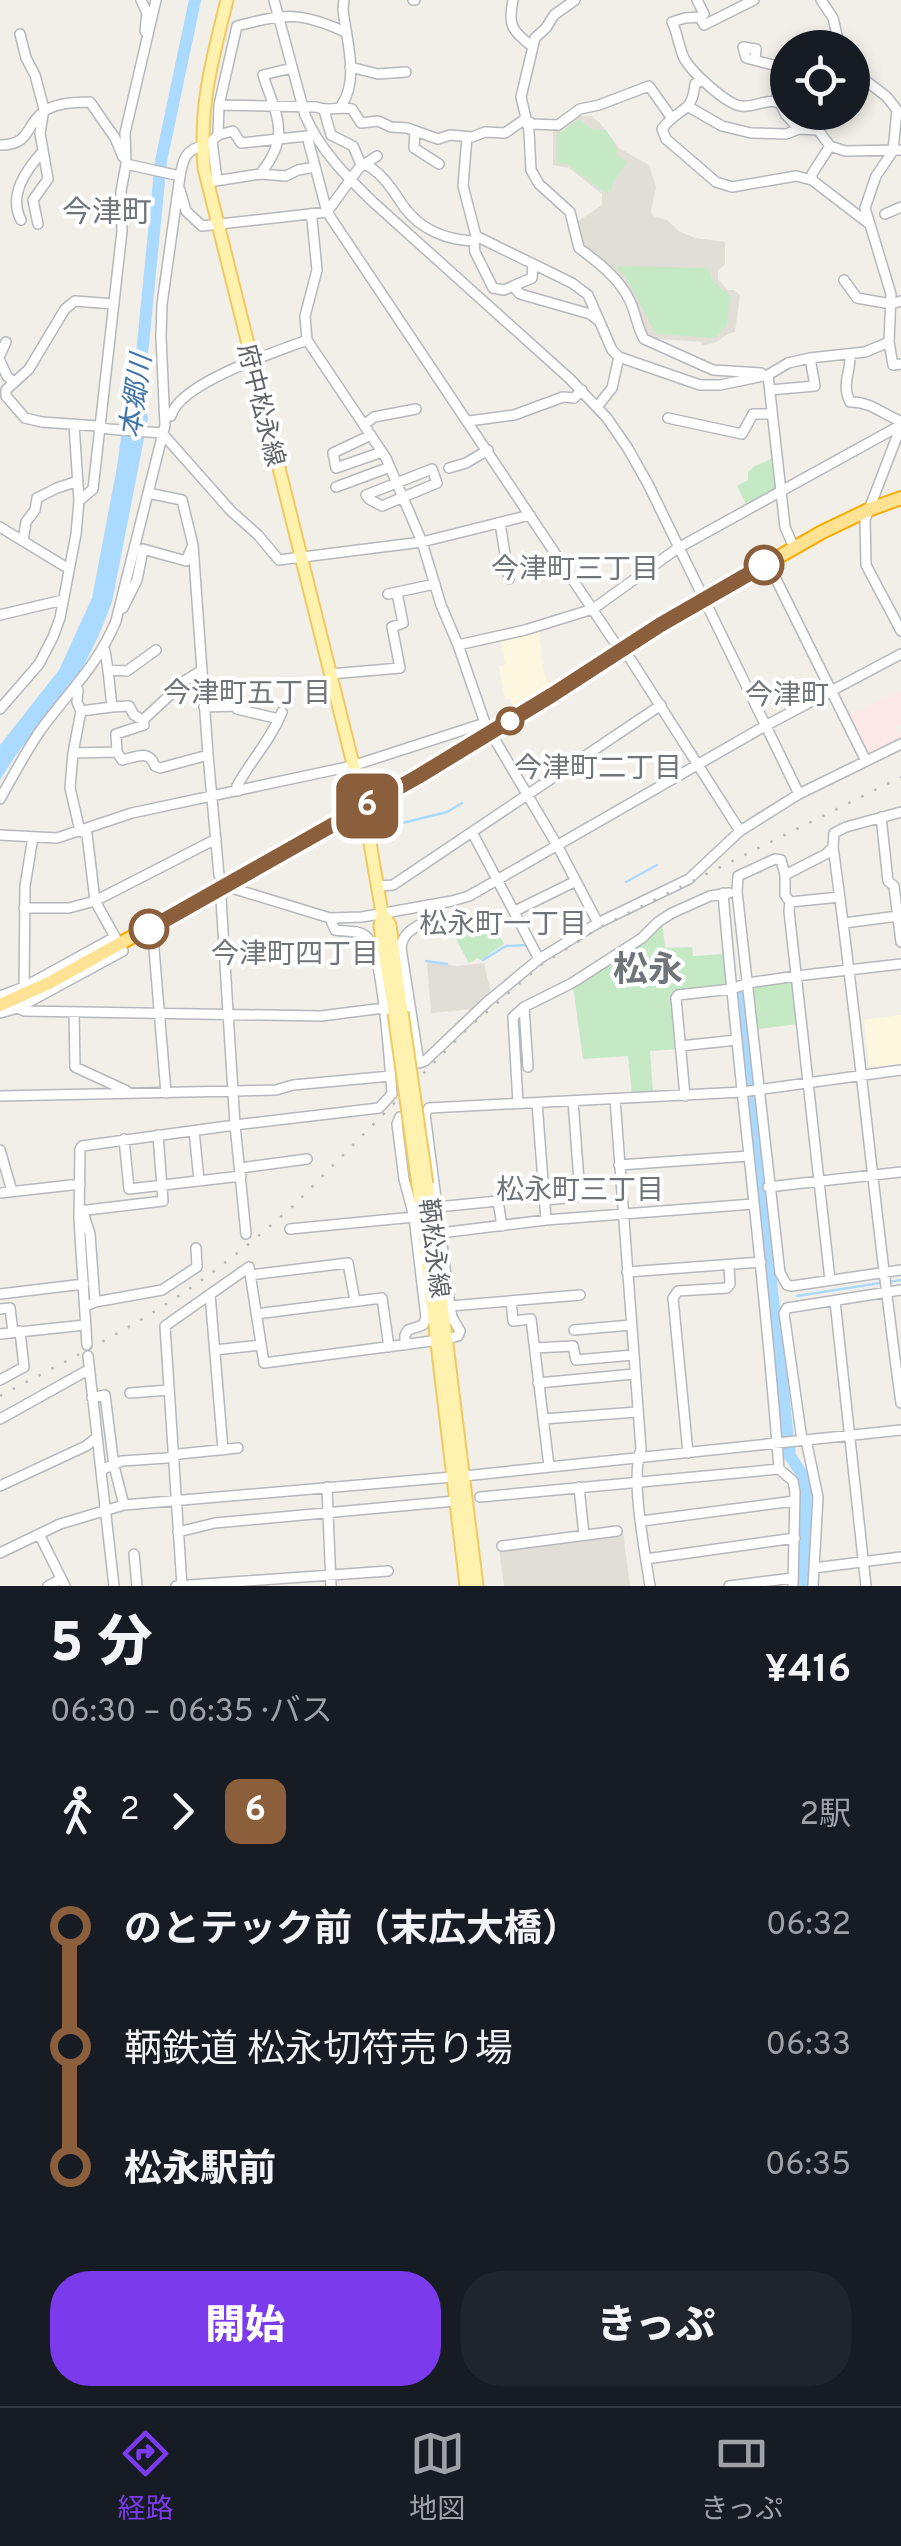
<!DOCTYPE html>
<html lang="ja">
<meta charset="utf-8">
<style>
body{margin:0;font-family:Overpass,"Noto Sans JP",sans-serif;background:#20242c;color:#f1f3f6;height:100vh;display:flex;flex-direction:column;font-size:38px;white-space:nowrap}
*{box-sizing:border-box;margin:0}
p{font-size:32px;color:#9ea1a6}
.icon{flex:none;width:55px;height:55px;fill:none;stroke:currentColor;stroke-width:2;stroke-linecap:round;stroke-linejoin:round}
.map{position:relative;height:1586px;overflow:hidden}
.drawer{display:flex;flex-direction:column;background:#171b24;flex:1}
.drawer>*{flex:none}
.badge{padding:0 20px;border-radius:15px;font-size:35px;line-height:65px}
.tools{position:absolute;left:770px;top:30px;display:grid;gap:20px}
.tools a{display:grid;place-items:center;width:100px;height:100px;border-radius:50%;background:#171b24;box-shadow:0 5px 15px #0003;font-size:50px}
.map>.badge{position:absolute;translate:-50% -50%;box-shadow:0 0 0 5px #fff}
.legs{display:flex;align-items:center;gap:15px;height:110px;padding:0 50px;font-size:32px}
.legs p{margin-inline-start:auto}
.headline{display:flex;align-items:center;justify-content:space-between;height:170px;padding:0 50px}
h1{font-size:55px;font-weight:800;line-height:75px}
.button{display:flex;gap:20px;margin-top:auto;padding:20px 50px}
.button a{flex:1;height:115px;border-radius:40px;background:#7c3aed;color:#fff;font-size:40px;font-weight:800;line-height:115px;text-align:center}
.button a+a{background:#20242c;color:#f1f3f6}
ul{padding:0 50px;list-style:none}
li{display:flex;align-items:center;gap:35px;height:120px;font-size:38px}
li i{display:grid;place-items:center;width:15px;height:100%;margin:0 12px;background:currentColor}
li i::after{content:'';width:25px;height:25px;margin:-12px;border:8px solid;border-radius:50%;background:#171b24}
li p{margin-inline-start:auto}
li:first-child i{background:linear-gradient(#0000 50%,currentColor 0)}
li:last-child i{background:linear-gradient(currentColor 50%,#0000 0)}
.menu{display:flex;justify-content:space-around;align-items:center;height:140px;border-top:2px solid #363941;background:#171b24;font-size:28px;color:#9ea1a6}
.menu a{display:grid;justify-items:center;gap:5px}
.menu .current{color:#7c3aed}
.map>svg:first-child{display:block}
</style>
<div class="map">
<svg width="901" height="1586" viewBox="0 0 901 1586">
<rect width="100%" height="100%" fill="#f1efe8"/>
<path fill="#fef7e0" d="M539 630 544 673 550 688 513 711 511 699H505L499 666 505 664 500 639Z
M901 1015V1064L869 1067 864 1020Z"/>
<path fill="#e1ded6" d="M574 116H591L600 123 619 148 649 165 656 187 651 211 653 216 667 220 679 231 695 238 725 242V265L718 270V279L728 290H734L740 295 735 332 728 334 714 343 703 345 701 342 648 338 622 283 607 264 583 250 575 223 602 205V194L569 168 553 165V126Z
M427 962 457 966 484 963 491 993 473 1009 431 1013Z
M623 1532 630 1586H504L499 1548Z"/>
<path fill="#fce8e6" d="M901 691V723L895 727 901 738 866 756 846 716Z"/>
<path fill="#c5e8c5" d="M579 119 592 129 606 130 618 150 616 154 627 162 613 182 611 191 604 192 567 164 558 163 557 135Z
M617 266 707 268 710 272 711 279 731 297 726 326 715 338 657 334C643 314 636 291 621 271H617Z
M773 458 778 489 747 506 737 486 748 480V472L755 466Z
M464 906 474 924 489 916 504 944 481 960 478 958 469 963 444 917Z
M662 921 665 948 692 947 693 956 725 954 727 986 672 993 678 1049 650 1051 653 1093 632 1094 628 1056 583 1059 573 986Z
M794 978 799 1024 757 1029 751 985Z"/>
<path fill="#aadaff" d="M126 399 144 404 148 418 112 602 99 635 82 669 16 755 0 780V745L59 670 92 598 117 467Z"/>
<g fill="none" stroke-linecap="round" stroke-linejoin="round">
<path stroke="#aadaff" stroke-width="2.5" d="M382 828 447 812 462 803
M626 882 657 865
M483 960 506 946 526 945
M426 961 447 964
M443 1038 461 1020
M888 1282 901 1280
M797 1296 880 1283"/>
<path stroke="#aadaff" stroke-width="12" d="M132 417 138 395 161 161 195 0
M740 997 790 1456 802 1474 806 1488 804 1586"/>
<defs>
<path id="minor" d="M141 0 147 13 145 31
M274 0 305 115C319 149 347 177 373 202L570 379 607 418 627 447 648 484 799 794
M413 0H415
M513 0C508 24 511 31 532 46
M575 0 554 15 546 28 535 38 521 97 529 131 531 170 539 184 570 212 579 248C599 263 619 278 630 301 636 314 637 327 644 339L713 370 761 373
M697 0 704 14 700 17
M754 0 704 25 700 17 685 18 672 22C678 34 679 49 685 60 693 73 726 104 741 106 755 108 765 98 780 103L786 115 799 129
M821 0 833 18 840 48
M20 34 26 58 35 75 44 109 40 133 48 179 33 200 38 224
M755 59 756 49 743 47 746 58 781 67 788 65
M350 67 378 74 406 72
M702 80 695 84C692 115 679 106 662 129L666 139 716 182 732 187 796 176 812 180 868 223
M780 103 777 95 781 67
M219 105 316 107C328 112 339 106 352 109L361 123 378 121 391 127 407 128 438 139 450 135 472 137 485 132 505 133 525 119
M341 106C360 79 346 40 343 9L344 0
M689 107 722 126 751 133 786 134 799 129 818 130 830 146 845 151 901 150
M324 110 331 135 353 146 360 162C381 170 392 189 404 207 421 230 447 240 474 241L475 252 493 288 504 290 513 286 520 294 590 314 599 321
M525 119 532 124 558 125 580 109 599 105 649 86 671 117
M415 132 414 148 439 164
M218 135 233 131 241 143 307 136 327 212 613 640 631 660 740 831
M467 137 463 186 476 236 572 283 588 295 612 350 619 357 612 388 597 407
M0 145C30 145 25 127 42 113 55 102 75 103 90 102L115 138 123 157
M126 164 180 176
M260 174C292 135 276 116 263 75L292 68
M217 180 212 141 218 135 219 105 237 26C284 14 300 11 345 32
M812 180V174L830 146
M215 181 260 174 286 176 298 170 315 167
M180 190 186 211 202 226 327 212 359 168 377 156
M885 214 901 207
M309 215 312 219 317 270 305 316 307 340 386 458 422 542 441 605 458 645 485 723 557 845 598 923 689 879 740 831 799 794 901 744
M21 220C8 195 26 170 43 151
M844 280 857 298 891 304 901 301
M513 286 532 278 533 264
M114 304 75 301 65 309 29 369 6 390V396L25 418 42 422 97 426 108 429 162 433 231 511 258 535 279 560 422 542 530 515
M889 342 893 365 901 364
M0 355 6 342
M850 355C851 372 841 384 850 402 869 401 883 414 900 421L901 423
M619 357 700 385H720L768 375 788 363 810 358 865 352 889 342 891 294 865 208 876 176 893 151 897 110 887 97 852 70
M0 361 7 376 14 383
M768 375 785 527 794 548
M770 390 815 386 810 358
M165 415 171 416C179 383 276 352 307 340
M668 418 742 434 753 414H772
M469 421 514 415 563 397 574 398 582 390
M364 425 374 417 416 409
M901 426 865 520 866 565 901 631
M371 435 333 453 336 468 382 452
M449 468 466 463 488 450
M432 469 437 483 382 506 369 499 366 495Z
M336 487 390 467
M79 501 93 489 122 231 121 191 126 164 125 133 156 0
M500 523 509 579
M0 527 64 566
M23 541 26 522 35 510 37 498 57 488 78 481
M143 549 186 561 192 547
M768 563 866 761
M388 594 435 584
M123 608 137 580 143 550
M0 615 63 600
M458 645 525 630 593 609 678 548 901 425
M103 650 105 651 108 670 127 671 156 650
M330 674 400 668 392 627 403 623 397 593
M204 707 236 706 237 709 279 719
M0 709 39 664 53 637 60 618 76 534 79 501 74 424
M81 711 112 707 108 670
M143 720 186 680 202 670
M117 752 122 760C137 757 149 749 155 766L160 768 208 755 193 545 182 500 148 493
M73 753 117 752 116 734 144 725 143 720 134 715 129 706 112 707
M208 755 219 875 225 886 330 918 362 917 452 901 469 896 765 726 901 654
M238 791 237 786C251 760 271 740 282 712
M0 799C13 776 25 753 40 731 68 692 97 667 116 621L165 425 161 337 162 304 180 176C183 160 185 150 202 146
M901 812 846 827 834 833 833 847C859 1032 875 1218 901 1403
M881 817 888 881 894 886 901 942
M472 832 539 959
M0 835 57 838 132 813 352 766 485 723
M833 847 826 854 785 875V895L790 902 840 897
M785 875 781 860 775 859 738 876 737 892 780 1273 787 1285 792 1286 901 1270
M225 886 221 899 235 1125 379 1108 392 1094C390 1068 383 950 366 936 357 929 345 932 335 930L330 918
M378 886 393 885 661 705
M723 893C739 1086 765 1277 779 1469
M790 902 789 911 830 1280
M428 905 430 916C418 929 403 929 401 948L419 1063 425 1061 487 1002 539 959 598 923
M24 908H69L95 901 216 839
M515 911 576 881
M844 923 898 916
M146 930 153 937 166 1093
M24 990 25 886 33 837
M0 996 24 987 115 937
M524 1007 528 1067
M18 1008 24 1011 321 1016 384 1008
M74 1012 75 1067 127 1091
M0 1013 18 1008 123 951 95 901 87 834 80 831 70 788 73 753 81 711 77 702 78 690 76 688
M680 1046 737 1040
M0 1096 276 1090 293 1085 391 1076
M685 1096 676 998 678 995 732 989 748 983 796 976 901 964
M615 1099 641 1449C630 1478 645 1552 650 1586
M518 1103 513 1017 524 1007 572 983 642 938 658 922 672 913 710 896 729 893
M537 1103 546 1220
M194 1131 199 1180
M124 1139 129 1189 241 1176
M0 1150 12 1191
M619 1165 749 1156
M240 1168 307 1159
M768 1187 901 1172
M0 1193 80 1184
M545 1200 578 1197 580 1194 573 1101
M437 1207 498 1201 502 1226
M79 1211 163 1201 158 1135
M83 1212 90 1234 95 1302
M290 1229 414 1217
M440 1233 546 1220 753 1204
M627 1272 761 1262
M250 1275 348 1263 355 1301
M0 1294 84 1284
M210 1294 223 1450
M511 1301 513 1321 531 1319 549 1466
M835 1301 866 1586
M86 1306 95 1302 162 1290 197 1267 196 1248
M450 1306 580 1295
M0 1309 10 1308 13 1332
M256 1314 382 1298 389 1347
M574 1330 631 1325
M0 1334 85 1325
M87 1345 79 1219 80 1149 82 1146 235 1125 246 1234
M405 1345V1335L408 1330 423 1325 426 1318 414 1217 404 1179 397 1124 400 1117 425 1114 429 1108 742 1092 901 1070
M535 1348 573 1346 576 1360 633 1355
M215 1350 261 1345
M88 1356 114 1586
M0 1380 24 1367 20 1331
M538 1383 634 1374
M130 1393 169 1390
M92 1398 105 1395 114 1466 124 1505
M0 1419 88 1370
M543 1419 637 1412
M802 1440 784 1313 787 1308 901 1290
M806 1440 818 1497 813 1586
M688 1453 673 1298 678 1291 727 1288 730 1284 729 1265
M101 1470 122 1461 167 1458 179 1454 238 1448
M0 1486 86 1446 96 1438
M327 1487 331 1586
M579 1487 584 1535
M480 1497 779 1469 793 1481 795 1492 793 1586
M642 1521 794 1501
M178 1532 215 1523 455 1501
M39 1534 65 1586
M502 1546 617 1531
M0 1553 60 1524 124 1505 464 1476 901 1430
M134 1554 137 1586
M646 1559 795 1538
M814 1568 901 1557
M48 1586 61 1579
M176 1586 388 1571
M182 1586 165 1326 249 1267 264 1363 447 1339 458 1336 460 1331 452 1317 450 1306 425 1114
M729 1586 793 1578"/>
<path id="major" d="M227 0C212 60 199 106 204 168L364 808 382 913 390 925 402 1012
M382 913 380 926 394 1013
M427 1184 477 1586
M418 1185 466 1586"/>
<path id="highway" d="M0 1005 49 983 364 808 552 695 660 625 822 532 868 510 901 498"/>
</defs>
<use href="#minor" stroke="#b5b8bc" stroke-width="12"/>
<use href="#major" stroke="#f2c960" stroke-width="15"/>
<use href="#highway" stroke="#f9ab00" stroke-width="16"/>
<use href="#minor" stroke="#fff" stroke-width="9"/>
<use href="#major" stroke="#fff2af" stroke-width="11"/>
<use href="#highway" stroke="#fde293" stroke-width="12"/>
<path stroke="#b6b7b8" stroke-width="2.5" stroke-dasharray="2.5 12" stroke-linecap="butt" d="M0 1396C64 1362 129 1330 189 1289 225 1264 259 1236 292 1207L467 1029 541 965 602 926 901 777"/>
<defs>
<path id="major-bridge" d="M402 1012 427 1184
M394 1013 418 1185"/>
</defs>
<use href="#major-bridge" stroke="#f2c960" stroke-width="15" stroke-linecap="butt"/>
<use href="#major-bridge" stroke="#fff2af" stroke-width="11"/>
</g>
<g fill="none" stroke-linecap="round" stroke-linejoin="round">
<defs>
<path id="line-1" d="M149 929 419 776 552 695 660 625 764 565"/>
</defs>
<use href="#line-1" stroke="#fff" stroke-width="22"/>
<use href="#line-1" stroke="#8b5e3c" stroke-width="15"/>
</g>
<g fill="#fff" stroke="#8b5e3c" stroke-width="5">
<circle cx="764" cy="565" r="18"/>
<circle cx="510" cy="721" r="12"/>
<circle cx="149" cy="929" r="18"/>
</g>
<g text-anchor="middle" stroke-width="8" stroke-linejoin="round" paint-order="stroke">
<g font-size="25" fill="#5f6368" stroke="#fff">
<text transform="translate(262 405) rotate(76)" y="9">府中松永線</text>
<text transform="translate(435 1248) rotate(83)" y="9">鞆松永線</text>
</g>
<g font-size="28" font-style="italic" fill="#4174aa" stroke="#fff">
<text transform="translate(135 396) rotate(-82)" y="10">本郷川</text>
</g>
<g font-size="28" fill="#70757a" stroke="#fff">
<text x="575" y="578">今津町三丁目</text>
<text x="247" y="702">今津町五丁目</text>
<text x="787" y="704">今津町</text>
<text x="598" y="777">今津町二丁目</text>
<text x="503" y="933">松永町一丁目</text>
<text x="295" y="963">今津町四丁目</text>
<text x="580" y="1199">松永町三丁目</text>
</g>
<g font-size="30" fill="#70757a" stroke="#fff">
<text x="107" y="222">今津町</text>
</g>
<g font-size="35" font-weight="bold" fill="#70757a" stroke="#fff">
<text x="648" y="981">松永</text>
</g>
</g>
</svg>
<div class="tools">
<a><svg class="icon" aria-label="locate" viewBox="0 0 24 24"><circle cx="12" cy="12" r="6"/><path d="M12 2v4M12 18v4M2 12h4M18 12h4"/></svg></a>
</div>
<b class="badge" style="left:367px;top:806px;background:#8b5e3c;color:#fff">6</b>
</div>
<section class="drawer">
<div class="headline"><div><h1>5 分</h1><p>06:30 – 06:35 · バス</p></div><b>¥416</b></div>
<div class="legs"><svg class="icon" aria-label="walk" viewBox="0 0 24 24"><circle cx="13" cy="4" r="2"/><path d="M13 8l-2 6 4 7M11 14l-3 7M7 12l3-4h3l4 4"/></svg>2<svg class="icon" aria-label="forward" viewBox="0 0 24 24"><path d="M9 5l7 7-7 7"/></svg><b class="badge" style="background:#8b5e3c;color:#fff">6</b><p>2駅</p></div>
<ul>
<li><i style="color:#8b5e3c"></i><b>のとテック前（末広大橋）</b><p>06:32</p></li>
<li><i style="color:#8b5e3c"></i><span>鞆鉄道 松永切符売り場</span><p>06:33</p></li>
<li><i style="color:#8b5e3c"></i><b>松永駅前</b><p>06:35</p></li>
</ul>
<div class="button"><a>開始</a><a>きっぷ</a></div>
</section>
<nav class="menu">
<a class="current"><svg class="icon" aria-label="directions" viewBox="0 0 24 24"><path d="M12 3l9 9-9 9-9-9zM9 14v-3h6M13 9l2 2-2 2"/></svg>経路</a>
<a><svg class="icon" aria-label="map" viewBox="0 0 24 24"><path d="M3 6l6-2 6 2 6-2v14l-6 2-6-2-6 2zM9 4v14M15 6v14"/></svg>地図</a>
<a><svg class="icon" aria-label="tickets" viewBox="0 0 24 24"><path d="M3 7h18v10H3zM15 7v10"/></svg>きっぷ</a>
</nav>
